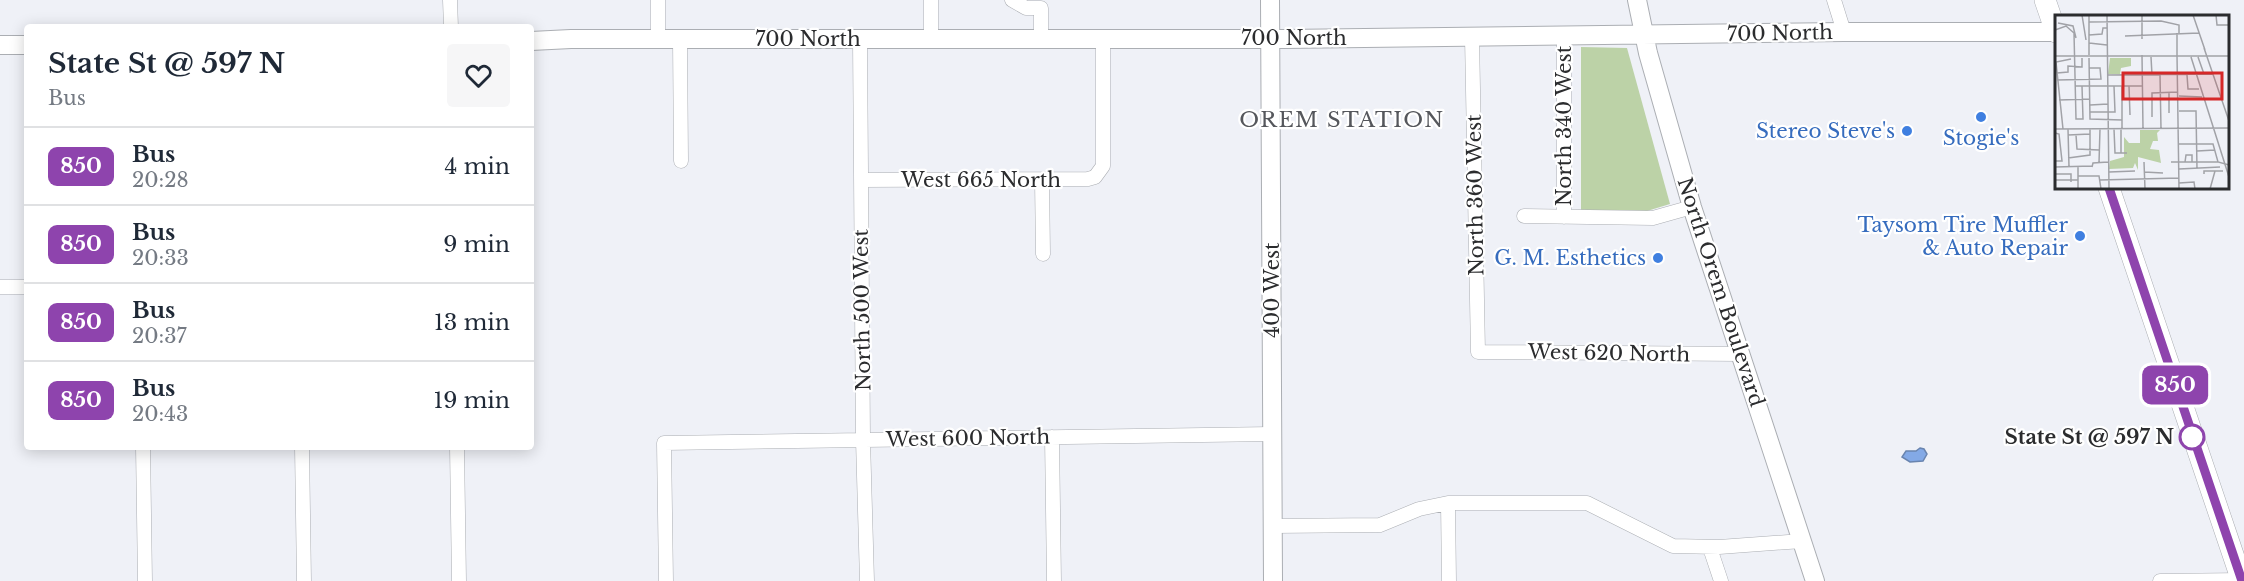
<!DOCTYPE html>
<style>
body{margin:0;font-family:"Libre Baskerville",serif;background:#f6f6f7;color:#1f2937;height:100vh;display:flex;flex-direction:column;font-size:22px;white-space:nowrap}
*{box-sizing:border-box;margin:0}
p{font-size:20px;color:#747a83}
.icon{flex:none;width:33px;height:33px;fill:none;stroke:currentColor;stroke-width:2;stroke-linecap:round;stroke-linejoin:round}
.map{position:relative;flex:1;overflow:hidden}
.sheet{position:absolute;left:24px;top:24px;width:510px;height:426px;display:flex;flex-direction:column;background:#fff;border-radius:6px;box-shadow:0 3px 15px #0003}
.sheet>*{flex:none}
.badge{padding:0 12px;border-radius:9px;font-size:21px;line-height:39px}
.map>.badge{position:absolute;translate:-50% -50%;box-shadow:0 0 0 3px #fff}
.round{display:grid;place-items:center;flex:none;width:63px;height:63px;border-radius:6px;background:#f6f6f7}
.overview{display:flex;align-items:center;justify-content:space-between;height:102px;padding:0 24px}
h1{font-size:28px;font-weight:700;line-height:45px}
ul{padding:0;list-style:none}
li{display:flex;align-items:center;gap:18px;height:78px;padding:0 24px;border-top:2px solid #e0e1e3}
li div{flex:1}
li b{display:block;font-size:22px}
li em{font-style:normal}
li .badge{min-width:66px;font-weight:700;text-align:center}
.map>svg:first-child{display:block}
</style>
<div class="map">
<svg width="2244" height="581" viewBox="0 0 2244 581">
<rect width="100%" height="100%" fill="#eff1f7"/>
<path fill="#bcd2a7" d="M1581 47 1627 48 1670 204 1647 211 1581 210Z"/>
<path fill="#83a9e6" stroke="#6984af" stroke-width="1.5" d="M1920 448 1924 449 1927 454 1923 461 1910 462 1902 457 1906 451H1916Z"/>
<g fill="none" stroke-linecap="round" stroke-linejoin="round">
<defs>
<path id="street" d="M450 0 451 27
M658 0V39
M931 0V39
M1012 0 1026 8H1041V38
M1834 0 1844 32
M1564 35V217
M1472 37 1478 352 1740 354
M680 39 681 161
M860 39 863 440 867 581
M861 180 1088 179 1095 177 1103 166V39
M1042 180 1043 254
M1524 216 1653 218 1692 207
M0 287H27
M1052 437 1054 581
M143 447 145 581
M302 447 304 581
M457 447 459 581
M1448 503 1449 581
M1272 526 1380 525 1419 509 1448 503H1587L1673 546 1719 547 1802 541
M1710 548 1721 581
M666 581 664 443 1272 434
M2160 581 2242 580"/>
<path id="secondary" d="M1270 0 1273 581
M1637 0 1648 53 1692 207 1815 581
M531 41 571 39H1284L1844 32H2056
M0 45H27"/>
<path id="primary" d="M2045 0 2056 32
M2109 188 2242 581"/>
</defs>
<use href="#street" stroke="#abaeb3" stroke-width="15"/>
<use href="#secondary" stroke="#abaeb3" stroke-width="20"/>
<use href="#primary" stroke="#abaeb3" stroke-width="22"/>
<use href="#street" stroke="#fff" stroke-width="14"/>
<use href="#secondary" stroke="#fff" stroke-width="18"/>
<use href="#primary" stroke="#fff" stroke-width="21"/>
</g>
<g fill="none" stroke-linecap="round" stroke-linejoin="round">
<defs>
<path id="line" d="M2109 188 2242 581"/>
</defs>
<use href="#line" stroke="#fff" stroke-width="14"/>
<use href="#line" stroke="#8e44ad" stroke-width="9"/>
</g>
<g fill="#3f7fe0" stroke="#fff" stroke-width="2">
<circle cx="1981" cy="117" r="6"/>
<circle cx="1907" cy="131" r="6"/>
<circle cx="2080" cy="236" r="6"/>
<circle cx="1658" cy="258" r="6"/>
</g>
<circle fill="#fff" stroke="#8e44ad" stroke-width="3" cx="2192" cy="437" r="12"/>
<g text-anchor="middle" stroke-width="4.5" stroke-linejoin="round" paint-order="stroke">
<g font-size="20" fill="#2b2c2e" stroke="#fff">
<text transform="translate(1780 33) rotate(-1)" y="7">700 North</text>
<text x="1294" y="45">700 North</text>
<text x="808" y="46">700 North</text>
<text transform="translate(1564 126) rotate(-90)" y="7">North 340 West</text>
<text x="981" y="187">West 665 North</text>
<text transform="translate(1475 195) rotate(-91)" y="7">North 360 West</text>
<text transform="translate(1272 290) rotate(-90)" y="7">400 West</text>
<text transform="translate(1721 292) rotate(72)" y="7">North Orem Boulevard</text>
<text transform="translate(862 310) rotate(-91)" y="7">North 500 West</text>
<text transform="translate(1609 353) rotate(1)" y="7">West 620 North</text>
<text transform="translate(968 438) rotate(-1)" y="7">West 600 North</text>
</g>
<g font-size="20" fill="#366cbe" stroke="#fff" text-anchor="end">
<text x="1895" y="138">Stereo Steve's</text>
<text x="1981" y="145" text-anchor="middle">Stogie's</text>
<text x="2068" y="232">Taysom Tire Muffler<tspan x="2068" dy="23">&amp; Auto Repair</tspan></text>
<text x="1646" y="265">G. M. Esthetics</text>
</g>
<g font-size="20" font-weight="bold" fill="#2b2c2e" stroke="#fff" text-anchor="end">
<text x="2174" y="444">State St @ 597 N</text>
</g>
<g font-size="21" letter-spacing="1.5" fill="#55575c" stroke="#fff">
<text x="1342" y="127">OREM STATION</text>
</g>
</g>
<g transform="translate(2055 15)">
<rect width="174" height="174" fill="#eff1f7"/>
<path d="M55 43H76V51L66 53 65 59H53ZM85 115H105L102 118 103 126H98L95 134 104 135 106 148 83 142V155L80 148 78 153 54 154 55 146 69 142V122L74 128H85Z" fill="#bcd2a7"/>
<path fill="none" stroke="#a1a2a7" stroke-width="1.5" d="M27 0 31 25M34 0V40M52 0 54 174M87 0V24M138 0 150 35M161 0 162 10H174M34 7 106 6 124 10V18M3 8 18 11 21 23M0 15 11 11 19 18 21 104H28L27 71M122 18V40M34 20 47 19 48 13H52M70 21 144 18M34 28 52 30M149 33 174 106M87 40 88 114M122 40 124 174M0 41H174M96 42 97 60M136 42 174 162M143 42 149 59M34 43 35 104 67 105M2 58 13 57V51L27 52V43M53 60 158 59M105 60 106 114M132 60 133 74H144M2 65 46 64 45 53H34M20 71H88M67 71V114M74 71 75 100M114 77V98M124 81 147 82M4 85 35 84M35 90 53 89M124 96H141L142 154M35 97H60L59 71M97 102V78L123 77M0 114 174 113M8 114 1 47 16 44M13 114 14 152M59 114 60 138H72M66 114V138M0 118 4 119 7 146H0M13 120 35 119M21 120 22 134 44 135M123 129H158L163 147 174 150M142 136 160 135M13 143 35 140V114M89 147 90 174M116 147H163M130 147 131 140H137V147M44 148 45 114M23 151V174M0 152 37 151M37 152 38 148 53 147M124 154 165 152M54 157 80 156M89 157 108 158M0 159H16V167M149 159V156H168M23 161H44L46 174M0 165H23M45 165 124 163M124 168 139 167 140 174M155 174 160 156"/>
<path fill="#d62828" fill-opacity="0.15" stroke="#d62828" stroke-width="3" d="M68 58H167V84H68Z"/>
<rect width="174" height="174" fill="none" stroke="#2b2c2e" stroke-width="3"/>
</g>
</svg>
<b class="badge" style="left:2175px;top:385px;background:#8e44ad;color:#fff">850</b>
<section class="sheet">
<div class="overview"><div><h1>State St @ 597 N</h1><p>Bus</p></div><a class="round"><svg class="icon" aria-label="heart" viewBox="0 0 24 24"><path d="M12 20l-8-8c-3-5 5-10 8-4 3-6 11-1 8 4z"/></svg></a></div>
<ul>
<li><span class="badge" style="background:#8e44ad;color:#fff">850</span><div><b>Bus</b><p>20:28</p></div><em>4 min</em></li>
<li><span class="badge" style="background:#8e44ad;color:#fff">850</span><div><b>Bus</b><p>20:33</p></div><em>9 min</em></li>
<li><span class="badge" style="background:#8e44ad;color:#fff">850</span><div><b>Bus</b><p>20:37</p></div><em>13 min</em></li>
<li><span class="badge" style="background:#8e44ad;color:#fff">850</span><div><b>Bus</b><p>20:43</p></div><em>19 min</em></li>
</ul>
</section>
</div>
